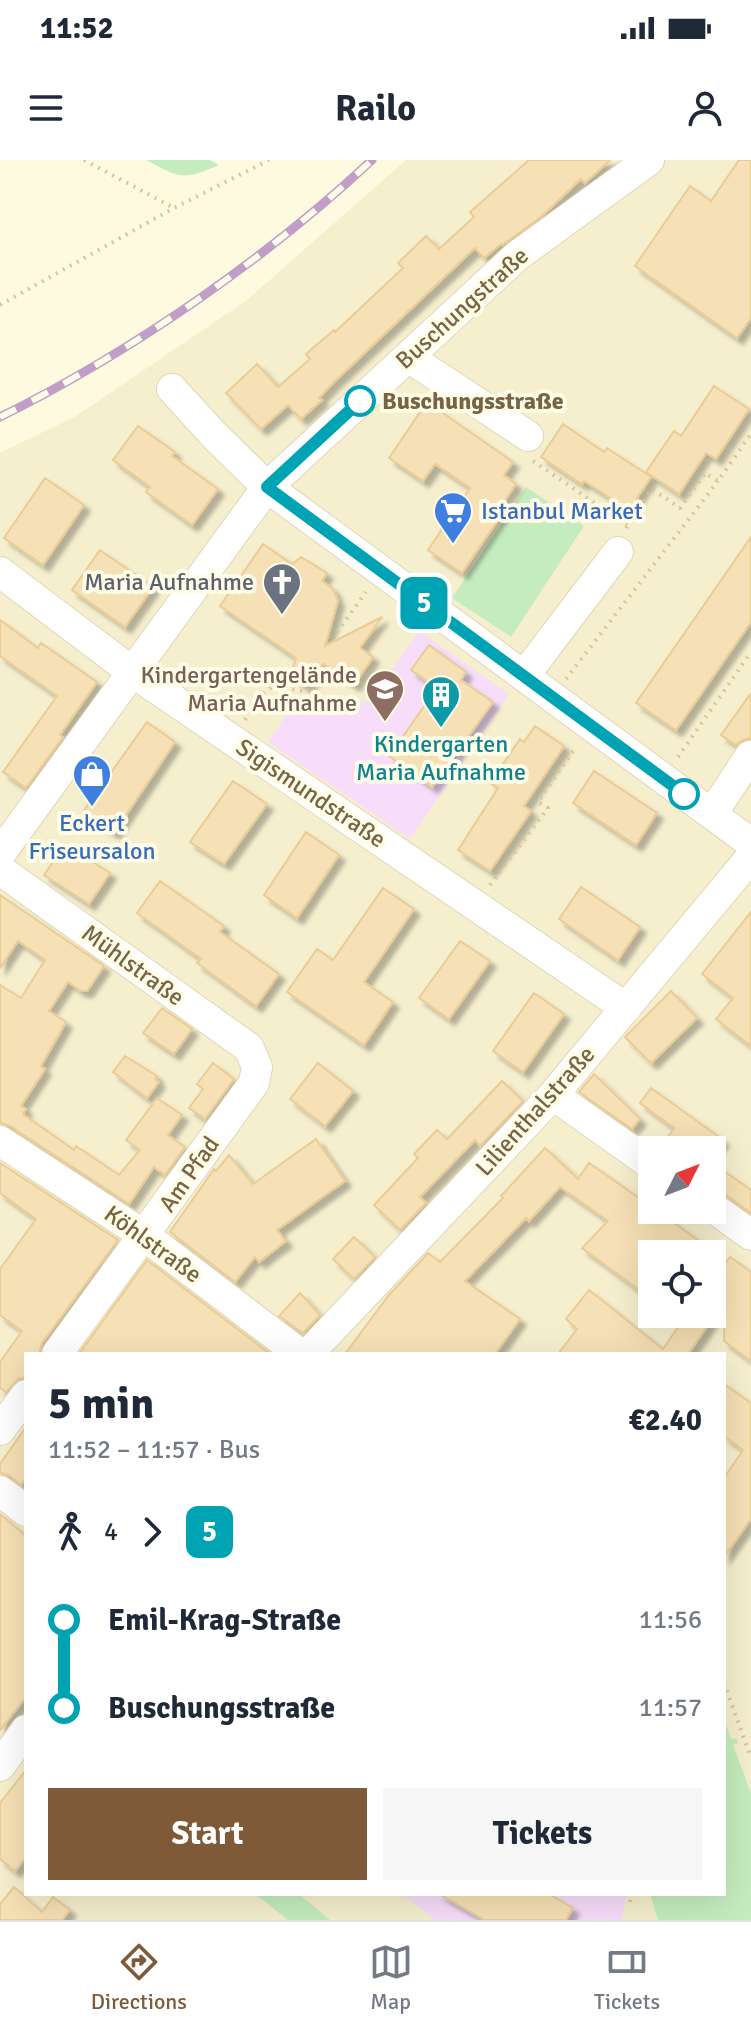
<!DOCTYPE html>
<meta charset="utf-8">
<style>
body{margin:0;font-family:Signika,sans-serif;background:#f6f6f7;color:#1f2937;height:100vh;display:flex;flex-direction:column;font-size:30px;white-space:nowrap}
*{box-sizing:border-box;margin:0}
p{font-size:26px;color:#747a83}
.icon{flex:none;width:44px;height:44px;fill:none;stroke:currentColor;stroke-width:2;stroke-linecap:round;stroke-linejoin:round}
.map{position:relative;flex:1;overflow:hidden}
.side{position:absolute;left:24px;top:1192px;width:702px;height:544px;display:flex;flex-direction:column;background:#fff;border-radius:0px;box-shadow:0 8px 32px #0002}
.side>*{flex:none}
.badge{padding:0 16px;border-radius:12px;font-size:28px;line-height:52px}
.needle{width:52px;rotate:48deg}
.controls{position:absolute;left:638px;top:976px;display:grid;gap:16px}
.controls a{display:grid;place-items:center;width:88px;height:88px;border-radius:0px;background:#fff;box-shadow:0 8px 32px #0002;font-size:40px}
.map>.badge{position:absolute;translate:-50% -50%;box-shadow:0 0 0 4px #fff}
.legs{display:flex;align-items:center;gap:12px;height:88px;padding:0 24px;font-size:26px}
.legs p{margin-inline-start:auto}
.headline{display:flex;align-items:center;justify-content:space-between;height:136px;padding:0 24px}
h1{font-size:44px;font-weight:800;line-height:60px}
.primary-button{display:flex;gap:16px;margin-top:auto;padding:16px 24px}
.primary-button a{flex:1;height:92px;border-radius:0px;background:#7e5a39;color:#fff;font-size:32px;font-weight:800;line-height:92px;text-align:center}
.primary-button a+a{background:#f6f6f7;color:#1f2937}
ul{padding:0 24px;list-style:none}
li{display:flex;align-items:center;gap:28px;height:88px;font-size:30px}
li i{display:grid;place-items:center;width:12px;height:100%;margin:0 10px;background:currentColor}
li i::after{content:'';width:20px;height:20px;margin:-10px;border:6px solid;border-radius:50%;background:#fff}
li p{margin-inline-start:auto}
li:first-child i{background:linear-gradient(#0000 50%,currentColor 0)}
li:last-child i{background:linear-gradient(currentColor 50%,#0000 0)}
.status{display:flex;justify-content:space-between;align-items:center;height:56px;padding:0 40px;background:#fff;direction:ltr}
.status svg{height:22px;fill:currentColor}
header{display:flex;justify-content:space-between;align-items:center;height:104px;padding:0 24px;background:#fff;font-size:36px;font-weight:800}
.menu{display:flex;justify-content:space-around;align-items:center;height:112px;border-top:2px solid #e0e1e3;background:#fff;font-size:22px;color:#747a83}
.menu a{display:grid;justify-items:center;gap:4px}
.menu .current{color:#7e5a39}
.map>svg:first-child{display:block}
</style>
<div class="status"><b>11:52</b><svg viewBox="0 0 49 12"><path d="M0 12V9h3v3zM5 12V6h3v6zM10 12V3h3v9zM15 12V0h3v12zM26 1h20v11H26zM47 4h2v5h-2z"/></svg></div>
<header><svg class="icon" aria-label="menu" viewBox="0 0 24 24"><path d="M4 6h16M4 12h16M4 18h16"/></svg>Railo<svg class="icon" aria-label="person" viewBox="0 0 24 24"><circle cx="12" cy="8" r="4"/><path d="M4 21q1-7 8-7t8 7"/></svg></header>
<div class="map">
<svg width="751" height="1760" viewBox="0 0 751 1760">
<defs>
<filter id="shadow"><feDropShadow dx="6" dy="6" stdDeviation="2" flood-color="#0004"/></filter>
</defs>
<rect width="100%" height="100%" fill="#fefae0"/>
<path fill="#f6efce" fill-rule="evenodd" d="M406 0H751V1760H0V293L76 256 247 140ZM652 990H712V1050H652ZM652 1094H712V1154H652ZM26 1194H724V1734H26Z"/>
<path fill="#f7ddfa" d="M419 471 509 534 410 679 268 582 294 543 369 541Z
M403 1734H627L622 1760H435Z"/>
<path fill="#c4ecbe" d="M146 0H210L219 5C182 21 181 18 146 0Z
M526 327 584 366 511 477 452 438Z
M725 1561 731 1579 736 1578 738 1583 733 1585 751 1633V1760H658L650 1734H724Z
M255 1734H299L330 1760H288Z"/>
<path fill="#f6e0b5" stroke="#eacc95" stroke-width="2" filter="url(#shadow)" d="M529 0H610L585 23 581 19 541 57 502 85 501 84 484 98 475 88 332 224 319 238 322 240 301 259 288 245 261 269 226 233 257 204 278 227 310 199 306 194 334 170 335 172 403 108 398 103 426 76 439 89 474 57 470 52Z
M739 0H751V158L737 178 635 106 690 26 711 41Z
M714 226 749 249 716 299 706 293 679 334 646 312 674 271 681 276Z
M427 242 513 302 504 315 516 324 500 348 504 351 462 413 428 390 470 328 435 304 423 321 389 298Z
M563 264 604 292 607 288 651 317 629 350 584 321 582 324 541 297Z
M138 266 175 292 172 296 218 329 192 365 146 332 150 327 113 300Z
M45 318 84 345 43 405 4 378Z
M751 377V462L676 570 636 543Z
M263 384 292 404 301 397 327 413 322 421 333 429 338 441 325 486 382 457 360 488 373 497 354 525 323 504 310 523 304 525 298 522 291 513 296 498 220 446Z
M100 390 153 427 125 467 72 430Z
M0 460 38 488 41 483 97 522 60 575 63 577 26 628 3 612 57 536 0 496Z
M429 485 466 512 461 520 493 542 432 627 389 596 437 528 411 510Z
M751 533V578L743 580 736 585 721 575Z
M147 562 175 582 114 673 83 652Z
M535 566 564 586 524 646 531 651 490 711 458 690 498 628 490 623 520 579 524 582Z
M594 611 657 653 636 685 573 643Z
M233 621 267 644 224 704 190 682Z
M306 672 339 695 297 758 264 735Z
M65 684 110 713 89 744 44 715Z
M160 721 224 766 220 772 279 814 256 846 197 803 201 799 137 753Z
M581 727 640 767 618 800 559 759Z
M383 728 414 749 364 822 393 842 364 885 287 832 317 789 333 800Z
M0 735 104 806 87 831H81L68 822 49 851 66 862 41 906 45 909 21 946 26 949 23 954 74 990 76 986 119 1015 140 990 126 980 157 938 182 955 168 975 185 987 165 1015 154 1007 129 1044 10 966 0 963V825L21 838 45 800 18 781 0 808Z
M751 752V886L716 859 733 838 702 814Z
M460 781 490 801 449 859 419 838Z
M671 831 697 858 651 903 625 877Z
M534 833 564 854 523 912 493 891Z
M162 848 192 869 174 894 143 873Z
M125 896 157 916 155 919 159 922 147 938 113 912Z
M213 903 234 919 205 959 189 948 203 929 197 924Z
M318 903 353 931 325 966 290 939Z
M594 914 640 959 632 969 579 932Z
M502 921 523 941 480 986 475 980 420 1037 426 1043 400 1070 374 1045 418 998 414 994 437 970 447 979Z
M651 928 723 980 715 990 660 989 674 968 640 943Z
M316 979 345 1021 277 1070 286 1081 259 1102 255 1097 235 1122 170 1072 214 1009 216 1011 229 995 253 1024Z
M545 988 578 1019 589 1003 652 1047V1050L666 1057 717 1094H652V1139L582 1088 608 1061 560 1027 529 1061 526 1058 465 1121 520 1159 495 1194H345L389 1135 428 1093 440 1102 503 1038 501 1036Z
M0 1003 118 1080 42 1183 39 1194H26V1217L18 1219 6 1232 0 1228V1202L22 1171 0 1155V1109L36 1059 0 1033Z
M712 1003 751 1030V1053L722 1032 712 1029Z
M354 1077 375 1097 354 1119 333 1099Z
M730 1097 751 1112V1201L724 1181V1142L688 1194H558L577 1169 566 1159 589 1130 663 1189 687 1154H712V1122Z
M147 1100 270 1194H79Z
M300 1133 320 1155 303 1173 279 1156Z
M724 1224 751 1243V1359L724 1397V1318L743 1290 724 1276Z
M26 1267V1318L21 1325 10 1316 0 1313V1304Z
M0 1354 26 1376V1537L0 1570Z
M26 1610V1697L15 1711 0 1699V1643Z
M14 1727 42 1752 53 1737 70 1750 62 1760H0V1744Z
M439 1734H549L573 1748 566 1760H485Z"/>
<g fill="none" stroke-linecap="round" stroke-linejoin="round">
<defs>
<path id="minor" d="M408 197 528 276
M172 229 213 274 267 327 751 683
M0 412 131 511 626 848
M524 516 618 392
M712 654 750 596
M0 694 267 327 517 96 649 0
M0 710 249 888 257 907 254 923 57 1194
M553 935 652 1005
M0 981 145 1076 300 1194
M712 1047 751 1075
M308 1194 553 935 751 697
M0 1270 26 1235
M0 1331 26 1351
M0 1606 26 1570"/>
</defs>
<use href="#minor" stroke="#e1d6b8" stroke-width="32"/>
<path stroke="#dac499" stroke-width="4" stroke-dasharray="2 6" stroke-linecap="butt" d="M84 0 174 48
M0 145 174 48 269 0
M533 301 627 365
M626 368 652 329 680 348 705 313 718 321 751 274
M337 472 366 432
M566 519 718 321
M245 560 263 534 273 526 308 532 318 526 327 507
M678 597 751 492
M490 725 548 648 538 642 576 587
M724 1523 751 1598
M630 1742 631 1734"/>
<use href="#minor" stroke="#fff" stroke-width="30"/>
<defs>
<path id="rail" d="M0 257C130 193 266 99 372 0"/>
</defs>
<use href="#rail" stroke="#c09ec8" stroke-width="9"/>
<use href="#rail" stroke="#fffce8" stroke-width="6" stroke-dasharray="18" stroke-linecap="butt"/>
</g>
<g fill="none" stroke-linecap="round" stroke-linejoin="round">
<defs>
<path id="line-1" d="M360 241 267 327 684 634"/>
</defs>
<use href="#line-1" stroke="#fff" stroke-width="18"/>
<use href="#line-1" stroke="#00a3b4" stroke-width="12"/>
</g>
<defs>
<symbol id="supermarket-pin" viewBox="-11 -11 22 30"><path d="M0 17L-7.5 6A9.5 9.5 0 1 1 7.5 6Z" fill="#3f7fe0" stroke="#fffce8"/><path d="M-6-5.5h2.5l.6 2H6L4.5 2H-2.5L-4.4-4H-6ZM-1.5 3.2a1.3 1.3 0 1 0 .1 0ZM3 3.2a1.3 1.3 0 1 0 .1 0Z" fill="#fff"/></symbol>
<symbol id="church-pin" viewBox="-11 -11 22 30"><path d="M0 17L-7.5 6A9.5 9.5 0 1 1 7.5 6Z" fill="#6b7280" stroke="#fffce8"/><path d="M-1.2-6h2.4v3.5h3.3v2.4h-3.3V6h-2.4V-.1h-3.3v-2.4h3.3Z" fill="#fff"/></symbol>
<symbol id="school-pin" viewBox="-11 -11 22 30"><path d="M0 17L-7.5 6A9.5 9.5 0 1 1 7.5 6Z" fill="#8d6e63" stroke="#fffce8"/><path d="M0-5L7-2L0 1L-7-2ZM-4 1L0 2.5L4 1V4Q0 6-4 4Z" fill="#fff"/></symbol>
<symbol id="building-pin" viewBox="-11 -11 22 30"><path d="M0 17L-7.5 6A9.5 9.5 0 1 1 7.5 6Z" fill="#0f9aa8" stroke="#fffce8"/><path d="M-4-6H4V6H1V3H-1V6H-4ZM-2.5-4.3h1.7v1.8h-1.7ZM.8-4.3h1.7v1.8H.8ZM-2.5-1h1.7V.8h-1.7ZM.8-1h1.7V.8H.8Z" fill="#fff"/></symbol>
<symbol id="shop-pin" viewBox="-11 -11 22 30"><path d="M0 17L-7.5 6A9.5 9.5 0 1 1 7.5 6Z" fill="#3f7fe0" stroke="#fffce8"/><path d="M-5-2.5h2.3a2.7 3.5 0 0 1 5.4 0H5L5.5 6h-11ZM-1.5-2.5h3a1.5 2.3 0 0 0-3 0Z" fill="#fff"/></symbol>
</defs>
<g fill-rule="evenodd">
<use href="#supermarket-pin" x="431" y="329" width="44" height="60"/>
<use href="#church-pin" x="260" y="400" width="44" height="60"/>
<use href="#school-pin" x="363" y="507" width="44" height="60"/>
<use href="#building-pin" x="419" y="513" width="44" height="60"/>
<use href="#shop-pin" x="70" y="592" width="44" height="60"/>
</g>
<g fill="#fff" stroke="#00a3b4" stroke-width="4">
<circle cx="360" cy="241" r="14"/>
<circle cx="684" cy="634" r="14"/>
</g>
<g text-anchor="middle" stroke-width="8" stroke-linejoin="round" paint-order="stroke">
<g font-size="24" fill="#776445" stroke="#fffce8">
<text transform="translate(462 148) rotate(-42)" y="8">Buschungstraße</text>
<text transform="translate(311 633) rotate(34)" y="8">Sigismundstraße</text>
<text transform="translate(133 805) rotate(36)" y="8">Mühlstraße</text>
<text transform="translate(535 951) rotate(-48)" y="8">Lilienthalstraße</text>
<text transform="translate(189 1014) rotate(-55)" y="8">Am Pfad</text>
<text transform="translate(153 1084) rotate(36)" y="8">Köhlstraße</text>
</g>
<g font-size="24" font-weight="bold" fill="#776445" stroke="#fffce8" text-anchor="start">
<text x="382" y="249">Buschungsstraße</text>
</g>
<g font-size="24" fill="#366cbe" stroke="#fffce8" text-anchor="start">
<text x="481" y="359">Istanbul Market</text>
<text x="92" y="671" text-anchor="middle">Eckert<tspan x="92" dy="28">Friseursalon</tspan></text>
</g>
<g font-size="24" fill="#5b616d" stroke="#fffce8" text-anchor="end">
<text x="254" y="430">Maria Aufnahme</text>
</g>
<g font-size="24" fill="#785e54" stroke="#fffce8" text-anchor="end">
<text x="357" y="523">Kindergartengelände<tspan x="357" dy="28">Maria Aufnahme</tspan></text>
</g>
<g font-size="24" fill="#0d838f" stroke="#fffce8">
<text x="441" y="592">Kindergarten<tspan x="441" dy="28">Maria Aufnahme</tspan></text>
</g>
</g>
</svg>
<div class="controls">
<a><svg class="needle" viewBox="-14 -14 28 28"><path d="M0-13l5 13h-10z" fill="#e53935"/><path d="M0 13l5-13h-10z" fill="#747a83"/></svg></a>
<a><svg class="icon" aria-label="locate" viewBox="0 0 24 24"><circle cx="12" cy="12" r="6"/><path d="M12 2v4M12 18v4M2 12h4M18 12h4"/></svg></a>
</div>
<b class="badge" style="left:424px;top:443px;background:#00a3b4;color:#fff">5</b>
<section class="side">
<div class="headline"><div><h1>5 min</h1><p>11:52 – 11:57 · Bus</p></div><b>€2.40</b></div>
<div class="legs"><svg class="icon" aria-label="walk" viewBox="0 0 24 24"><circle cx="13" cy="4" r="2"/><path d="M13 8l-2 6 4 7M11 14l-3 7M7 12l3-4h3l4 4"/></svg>4<svg class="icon" aria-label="forward" viewBox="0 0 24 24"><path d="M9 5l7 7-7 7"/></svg><b class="badge" style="background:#00a3b4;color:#fff">5</b></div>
<ul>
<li><i style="color:#00a3b4"></i><b>Emil-Krag-Straße</b><p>11:56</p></li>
<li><i style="color:#00a3b4"></i><b>Buschungsstraße</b><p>11:57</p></li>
</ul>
<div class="primary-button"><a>Start</a><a>Tickets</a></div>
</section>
</div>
<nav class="menu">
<a class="current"><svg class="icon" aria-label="directions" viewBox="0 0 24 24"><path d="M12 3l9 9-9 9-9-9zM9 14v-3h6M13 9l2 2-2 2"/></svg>Directions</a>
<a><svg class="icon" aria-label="map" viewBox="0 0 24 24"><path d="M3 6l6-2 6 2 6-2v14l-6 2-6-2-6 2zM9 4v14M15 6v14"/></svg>Map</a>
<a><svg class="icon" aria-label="tickets" viewBox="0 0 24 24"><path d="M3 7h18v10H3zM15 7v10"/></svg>Tickets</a>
</nav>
